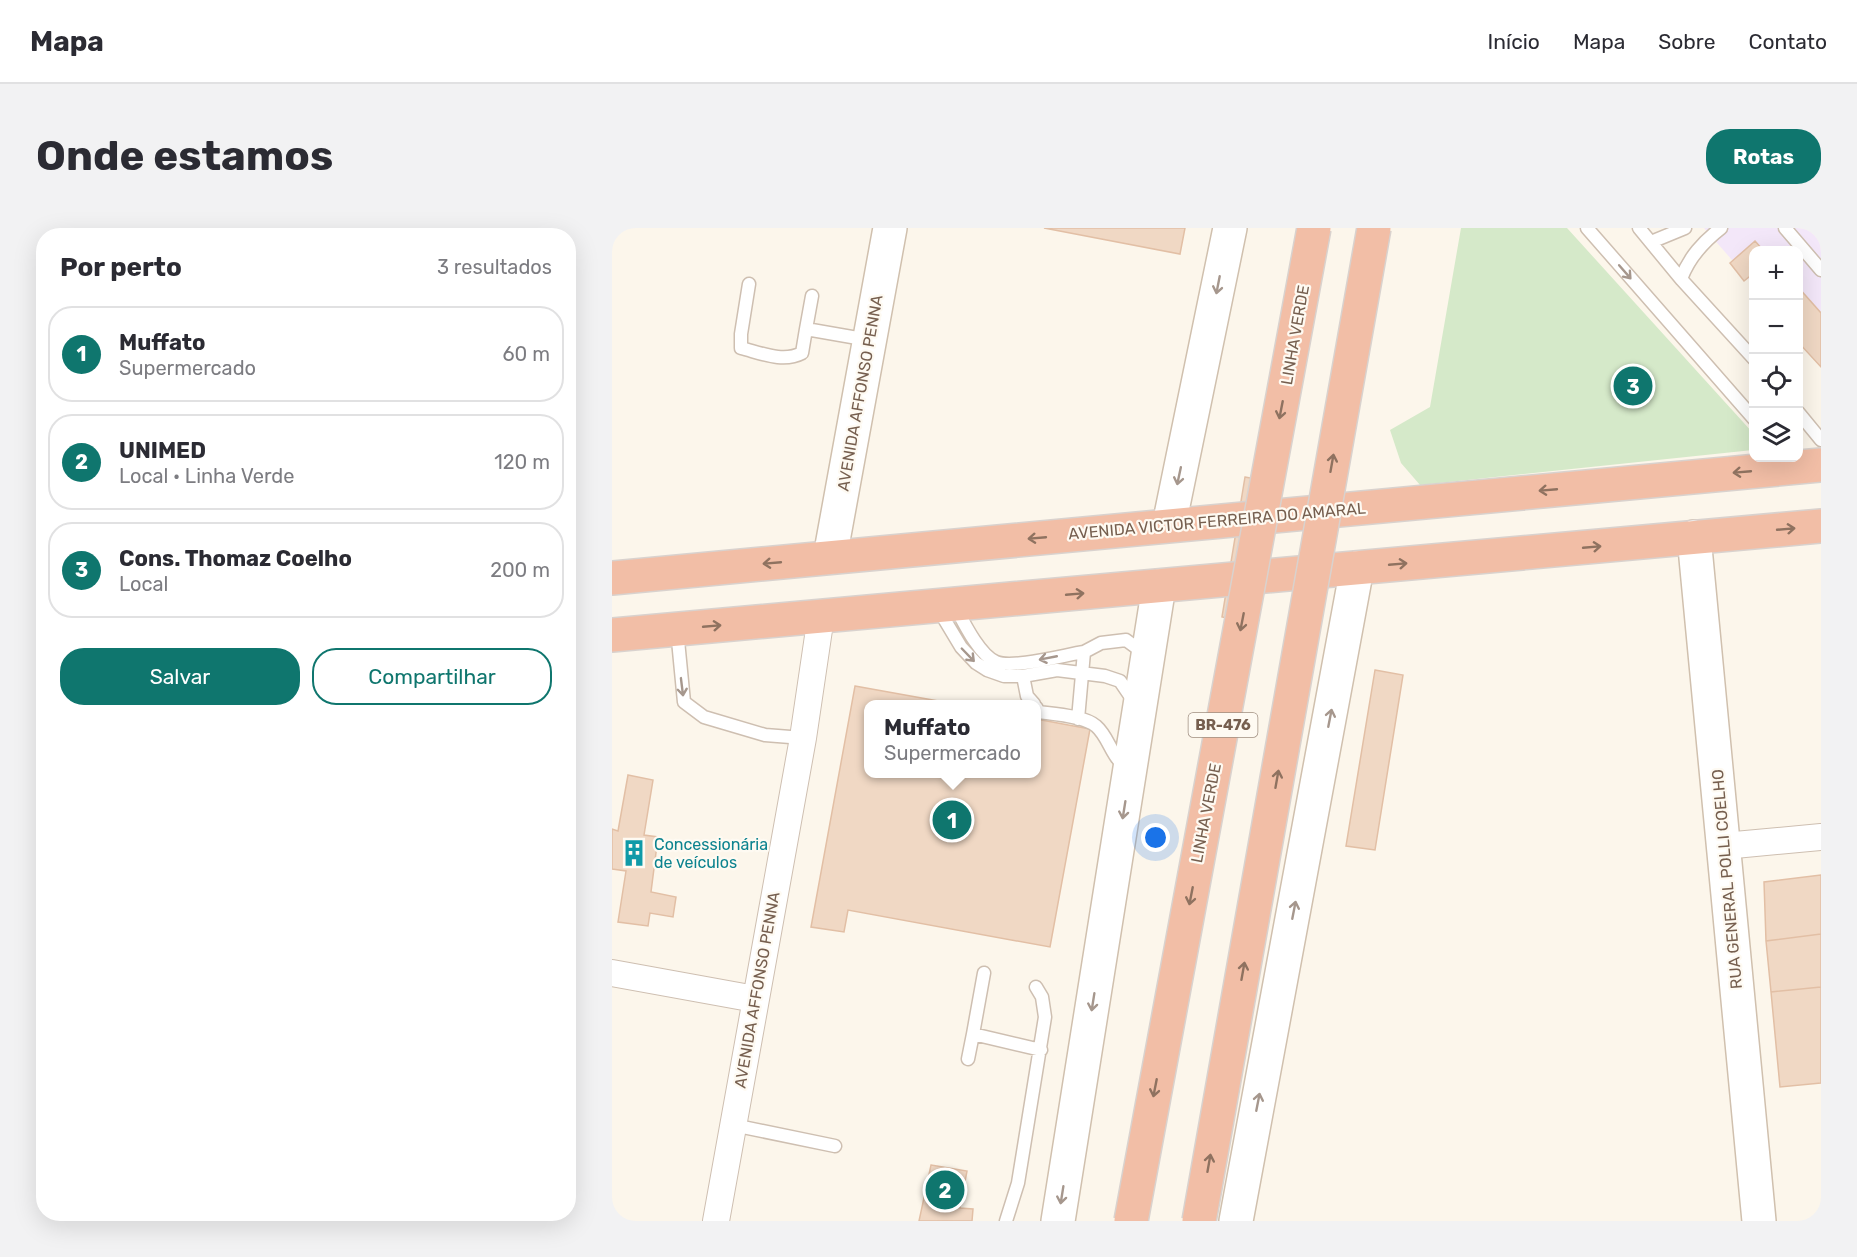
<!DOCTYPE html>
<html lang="pt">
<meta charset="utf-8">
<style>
body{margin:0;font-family:Rubik,sans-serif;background:#f2f2f3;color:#2b2b33}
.controls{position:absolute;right:18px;top:18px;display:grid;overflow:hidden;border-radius:12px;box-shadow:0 6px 24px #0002}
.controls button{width:54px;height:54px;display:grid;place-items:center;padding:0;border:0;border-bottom:2px solid #e1e1e2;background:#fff;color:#2b2b33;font:30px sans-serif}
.you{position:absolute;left:544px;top:610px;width:21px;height:21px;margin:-15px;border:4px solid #fff;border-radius:50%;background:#1a73e8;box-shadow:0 0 0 9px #1a73e833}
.badge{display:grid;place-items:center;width:39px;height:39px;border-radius:50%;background:#0f766e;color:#fff;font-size:20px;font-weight:700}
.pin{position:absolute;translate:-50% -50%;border:3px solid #fff;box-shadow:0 2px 6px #0006}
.popup{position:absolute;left:252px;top:472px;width:177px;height:78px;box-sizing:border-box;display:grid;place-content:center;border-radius:12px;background:#fff;filter:drop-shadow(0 2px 4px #0005);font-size:20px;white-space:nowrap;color:#7c7c81}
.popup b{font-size:22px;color:#2b2b33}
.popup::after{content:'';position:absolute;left:50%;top:100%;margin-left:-12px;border:12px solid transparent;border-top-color:#fff}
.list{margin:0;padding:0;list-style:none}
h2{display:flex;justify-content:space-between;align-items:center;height:78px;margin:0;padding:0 24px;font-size:26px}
h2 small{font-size:20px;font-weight:400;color:#7c7c81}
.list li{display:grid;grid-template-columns:39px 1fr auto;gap:18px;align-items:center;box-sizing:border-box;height:96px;margin:0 12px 12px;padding:0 12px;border:2px solid #e1e1e2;border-radius:24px}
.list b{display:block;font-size:22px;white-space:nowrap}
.list p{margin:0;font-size:20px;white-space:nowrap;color:#7c7c81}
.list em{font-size:20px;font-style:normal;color:#7c7c81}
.actions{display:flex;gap:12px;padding:18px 24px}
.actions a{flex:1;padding:14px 0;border:2px solid #0f766e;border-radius:24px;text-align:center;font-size:21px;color:#0f766e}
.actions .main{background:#0f766e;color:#fff}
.icon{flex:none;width:33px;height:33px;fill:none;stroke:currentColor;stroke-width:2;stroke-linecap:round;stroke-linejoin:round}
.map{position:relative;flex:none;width:1209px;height:993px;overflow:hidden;border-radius:24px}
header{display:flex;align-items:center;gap:36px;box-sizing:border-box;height:84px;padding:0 30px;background:#fff;border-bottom:2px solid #e1e1e2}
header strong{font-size:28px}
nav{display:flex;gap:33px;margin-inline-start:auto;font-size:21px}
.intro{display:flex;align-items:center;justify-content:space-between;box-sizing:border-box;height:144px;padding:0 36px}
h1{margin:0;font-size:42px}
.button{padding:15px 27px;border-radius:24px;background:#0f766e;color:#fff;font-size:21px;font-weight:700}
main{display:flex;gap:36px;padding:0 36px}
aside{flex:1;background:#fff;border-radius:24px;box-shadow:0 6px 24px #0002}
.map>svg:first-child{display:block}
.education{fill:#f3e7f9}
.green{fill:#d5e9c9}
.building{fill:#f0d8c4;stroke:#e2bfa5;stroke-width:1.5}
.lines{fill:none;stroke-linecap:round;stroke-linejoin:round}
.lane-casing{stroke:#cebfb1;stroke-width:15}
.street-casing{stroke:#cebfb1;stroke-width:28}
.secondary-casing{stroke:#d0c0ae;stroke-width:36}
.highway-casing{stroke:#d9d2ce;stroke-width:36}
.lane{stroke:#fff;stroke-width:12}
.street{stroke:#fff;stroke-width:26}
.secondary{stroke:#fff;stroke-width:33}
.highway{stroke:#f2bea6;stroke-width:33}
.highway-bridge-casing{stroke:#d9d2ce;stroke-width:36;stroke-linecap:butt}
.highway-bridge{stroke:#f2bea6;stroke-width:33}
.oneway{stroke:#a6978d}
.oneway2{stroke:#8f7260}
.labels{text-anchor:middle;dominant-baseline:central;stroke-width:4.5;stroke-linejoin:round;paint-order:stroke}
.shield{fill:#fefaf2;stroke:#9f8e80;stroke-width:1.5}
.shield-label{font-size:15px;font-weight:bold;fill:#765f4f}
.street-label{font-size:16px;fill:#765f4f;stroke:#fefaf2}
.culture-label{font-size:16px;fill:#0d838f;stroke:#fefaf2;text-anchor:start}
</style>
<header>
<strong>Mapa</strong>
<nav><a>Início</a><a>Mapa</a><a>Sobre</a><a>Contato</a></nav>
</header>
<div class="intro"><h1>Onde estamos</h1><a class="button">Rotas</a></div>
<main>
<aside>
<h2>Por perto<small>3 resultados</small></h2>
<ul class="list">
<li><span class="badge">1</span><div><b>Muffato</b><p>Supermercado</p></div><em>60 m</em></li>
<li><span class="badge">2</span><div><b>UNIMED</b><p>Local · Linha Verde</p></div><em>120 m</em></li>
<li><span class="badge">3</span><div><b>Cons. Thomaz Coelho</b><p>Local</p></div><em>200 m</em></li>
</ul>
<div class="actions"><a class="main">Salvar</a><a>Compartilhar</a></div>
</aside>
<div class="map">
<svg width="1209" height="993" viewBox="0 0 1209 993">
<rect width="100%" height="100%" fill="#fcf6eb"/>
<!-- education -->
<path class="education" d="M1092 0H1209V134L1187 108 1186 22H1142L1141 56Z"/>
<!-- green -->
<path class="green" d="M849 0H955L1141 205V222L808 257 789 235 778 202 818 179Z"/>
<!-- building -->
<path class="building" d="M432 0H573L568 26Z
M1143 13 1151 22H1142V45L1132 53 1118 35Z
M1186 59 1209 85V139L1186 114Z
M633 249 644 251 620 391 610 389Z
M763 442 791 447 763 622 734 618Z
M243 458 343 476H256V546H424V491L478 501 438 719 236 682 232 704 199 699Z
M16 547 41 552 32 607 46 609 39 664 64 669 61 689 38 685 36 698 6 694 14 643 0 641V601L6 603Z
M1209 647V706L1154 713 1152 654Z
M1209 706V759L1159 764 1154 713Z
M1209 759V855L1168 859 1159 764Z
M319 937 355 943 348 980 361 981 360 993H307Z"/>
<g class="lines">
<defs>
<path id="lane" d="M975 0 1142 191
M1027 0 1069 51 1142 131
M1173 0 1209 42
M1039 14 1073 0
M1069 51C1077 29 1091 14 1109 0
M137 56 129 106V120C149 125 171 135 190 125L194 101
M200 68 194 101 257 112
M1186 184 1209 212
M343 378C351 393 367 427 384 434 401 441 452 427 472 424L466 491
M325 379 349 419 364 435 375 442 392 448H411L445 442 493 448 508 453 523 475
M65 402 72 474 92 489 153 507 191 510
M472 424 489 415 514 412 529 423 530 427
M411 448 415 468 422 476
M424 479 427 484C442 486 473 488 484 498 497 509 499 529 515 540
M372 745 361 806 429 822
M356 831 361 806
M121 897 223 918
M394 993 406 955 433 789 430 769 424 759"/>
<path id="street" d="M1112 618 1209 609
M0 745 143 771
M104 993 191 510 209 388"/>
<path id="secondary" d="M557 297 618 0
M1082 309 1147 993
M218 329 278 0
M446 993 547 358
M624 993 745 340"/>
<path id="highway" d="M0 350 1209 237
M0 407 1209 298"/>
</defs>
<!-- lane casing -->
<use href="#lane" class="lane-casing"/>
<!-- street casing -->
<use href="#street" class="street-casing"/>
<!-- secondary casing -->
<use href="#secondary" class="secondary-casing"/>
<!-- highway casing -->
<use href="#highway" class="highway-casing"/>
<!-- lane -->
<use href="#lane" class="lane"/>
<!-- street -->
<use href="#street" class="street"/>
<!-- secondary -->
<use href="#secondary" class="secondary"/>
<!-- highway -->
<use href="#highway" class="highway"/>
<defs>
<path id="highway-bridge" d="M519 993 702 0
M587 993 762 0"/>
</defs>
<!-- highway-bridge casing -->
<use href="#highway-bridge" class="highway-bridge-casing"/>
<!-- highway-bridge -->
<use href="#highway-bridge" class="highway-bridge"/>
</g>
<!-- one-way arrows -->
<defs><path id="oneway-shaft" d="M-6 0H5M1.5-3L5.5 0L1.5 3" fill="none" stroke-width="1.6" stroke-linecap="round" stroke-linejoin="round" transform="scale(1.5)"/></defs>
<g class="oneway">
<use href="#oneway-shaft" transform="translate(1013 44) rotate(49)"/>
<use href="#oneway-shaft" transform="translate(606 57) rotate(101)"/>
<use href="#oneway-shaft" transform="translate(567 248) rotate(102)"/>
<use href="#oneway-shaft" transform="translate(356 427) rotate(46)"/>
<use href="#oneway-shaft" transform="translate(436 430) rotate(169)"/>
<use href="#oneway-shaft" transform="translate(70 459) rotate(83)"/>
<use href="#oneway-shaft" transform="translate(718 490) rotate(-79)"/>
<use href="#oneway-shaft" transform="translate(512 582) rotate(99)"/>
<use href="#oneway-shaft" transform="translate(682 682) rotate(-79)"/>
<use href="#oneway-shaft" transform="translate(481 774) rotate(99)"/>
<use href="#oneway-shaft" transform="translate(646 874) rotate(-79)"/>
<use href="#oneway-shaft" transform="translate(450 967) rotate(99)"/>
</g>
<g class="oneway2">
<use href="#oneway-shaft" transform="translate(669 182) rotate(101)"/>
<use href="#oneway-shaft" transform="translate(720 235) rotate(-80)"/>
<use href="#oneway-shaft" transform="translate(1130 244) rotate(175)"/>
<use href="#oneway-shaft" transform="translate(936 262) rotate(175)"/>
<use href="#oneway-shaft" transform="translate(1174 301) rotate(-5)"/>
<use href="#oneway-shaft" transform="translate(425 310) rotate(175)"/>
<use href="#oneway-shaft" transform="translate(980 319) rotate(-5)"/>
<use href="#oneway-shaft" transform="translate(160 335) rotate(175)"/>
<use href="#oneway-shaft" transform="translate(786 336) rotate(-5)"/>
<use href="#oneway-shaft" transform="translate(463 366) rotate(-5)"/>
<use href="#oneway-shaft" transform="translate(630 394) rotate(101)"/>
<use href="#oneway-shaft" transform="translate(100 398) rotate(-5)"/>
<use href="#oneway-shaft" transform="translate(665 551) rotate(-80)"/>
<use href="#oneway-shaft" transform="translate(579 668) rotate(101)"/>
<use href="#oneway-shaft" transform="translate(631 743) rotate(-80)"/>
<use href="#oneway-shaft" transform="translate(543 860) rotate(101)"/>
<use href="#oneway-shaft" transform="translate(597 935) rotate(-80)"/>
</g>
<!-- icons -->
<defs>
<symbol id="building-bare" viewBox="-9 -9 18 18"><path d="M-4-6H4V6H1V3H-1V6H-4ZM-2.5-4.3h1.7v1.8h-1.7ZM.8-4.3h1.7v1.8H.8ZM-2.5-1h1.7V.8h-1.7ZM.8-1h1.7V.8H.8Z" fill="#0f9aa8" stroke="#fefaf2" stroke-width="2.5" paint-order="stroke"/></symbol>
</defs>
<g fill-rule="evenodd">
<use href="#building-bare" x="3" y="606" width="38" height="38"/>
</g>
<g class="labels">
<!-- shield labels -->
<rect class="shield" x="576.5" y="485" width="69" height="24" rx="4.5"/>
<g class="shield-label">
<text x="611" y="497">BR-476</text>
</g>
<!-- street labels -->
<g class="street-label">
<text transform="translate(683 107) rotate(-80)">LINHA VERDE</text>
<text transform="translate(248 165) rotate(-80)">AVENIDA AFFONSO PENNA</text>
<text transform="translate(605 293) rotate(-5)">AVENIDA VICTOR FERREIRA DO AMARAL</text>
<text transform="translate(594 585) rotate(-79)">LINHA VERDE</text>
<text transform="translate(1115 651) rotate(-95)">RUA GENERAL POLLI COELHO</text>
<text transform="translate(145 762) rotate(-80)">AVENIDA AFFONSO PENNA</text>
</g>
<!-- culture labels -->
<g class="culture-label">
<text x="42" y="616">Concessionária<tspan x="42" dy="18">de veículos</tspan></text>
</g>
</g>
</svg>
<div class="controls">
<button>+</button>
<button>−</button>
<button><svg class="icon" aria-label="locate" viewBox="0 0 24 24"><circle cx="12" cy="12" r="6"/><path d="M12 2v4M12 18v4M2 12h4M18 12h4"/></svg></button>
<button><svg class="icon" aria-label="layers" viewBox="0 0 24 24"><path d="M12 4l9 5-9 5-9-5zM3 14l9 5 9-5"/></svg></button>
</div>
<div class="you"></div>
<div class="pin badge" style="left:340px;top:592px">1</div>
<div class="popup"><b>Muffato</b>Supermercado</div>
<div class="pin badge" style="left:333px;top:962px">2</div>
<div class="pin badge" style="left:1021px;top:158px">3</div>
</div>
</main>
